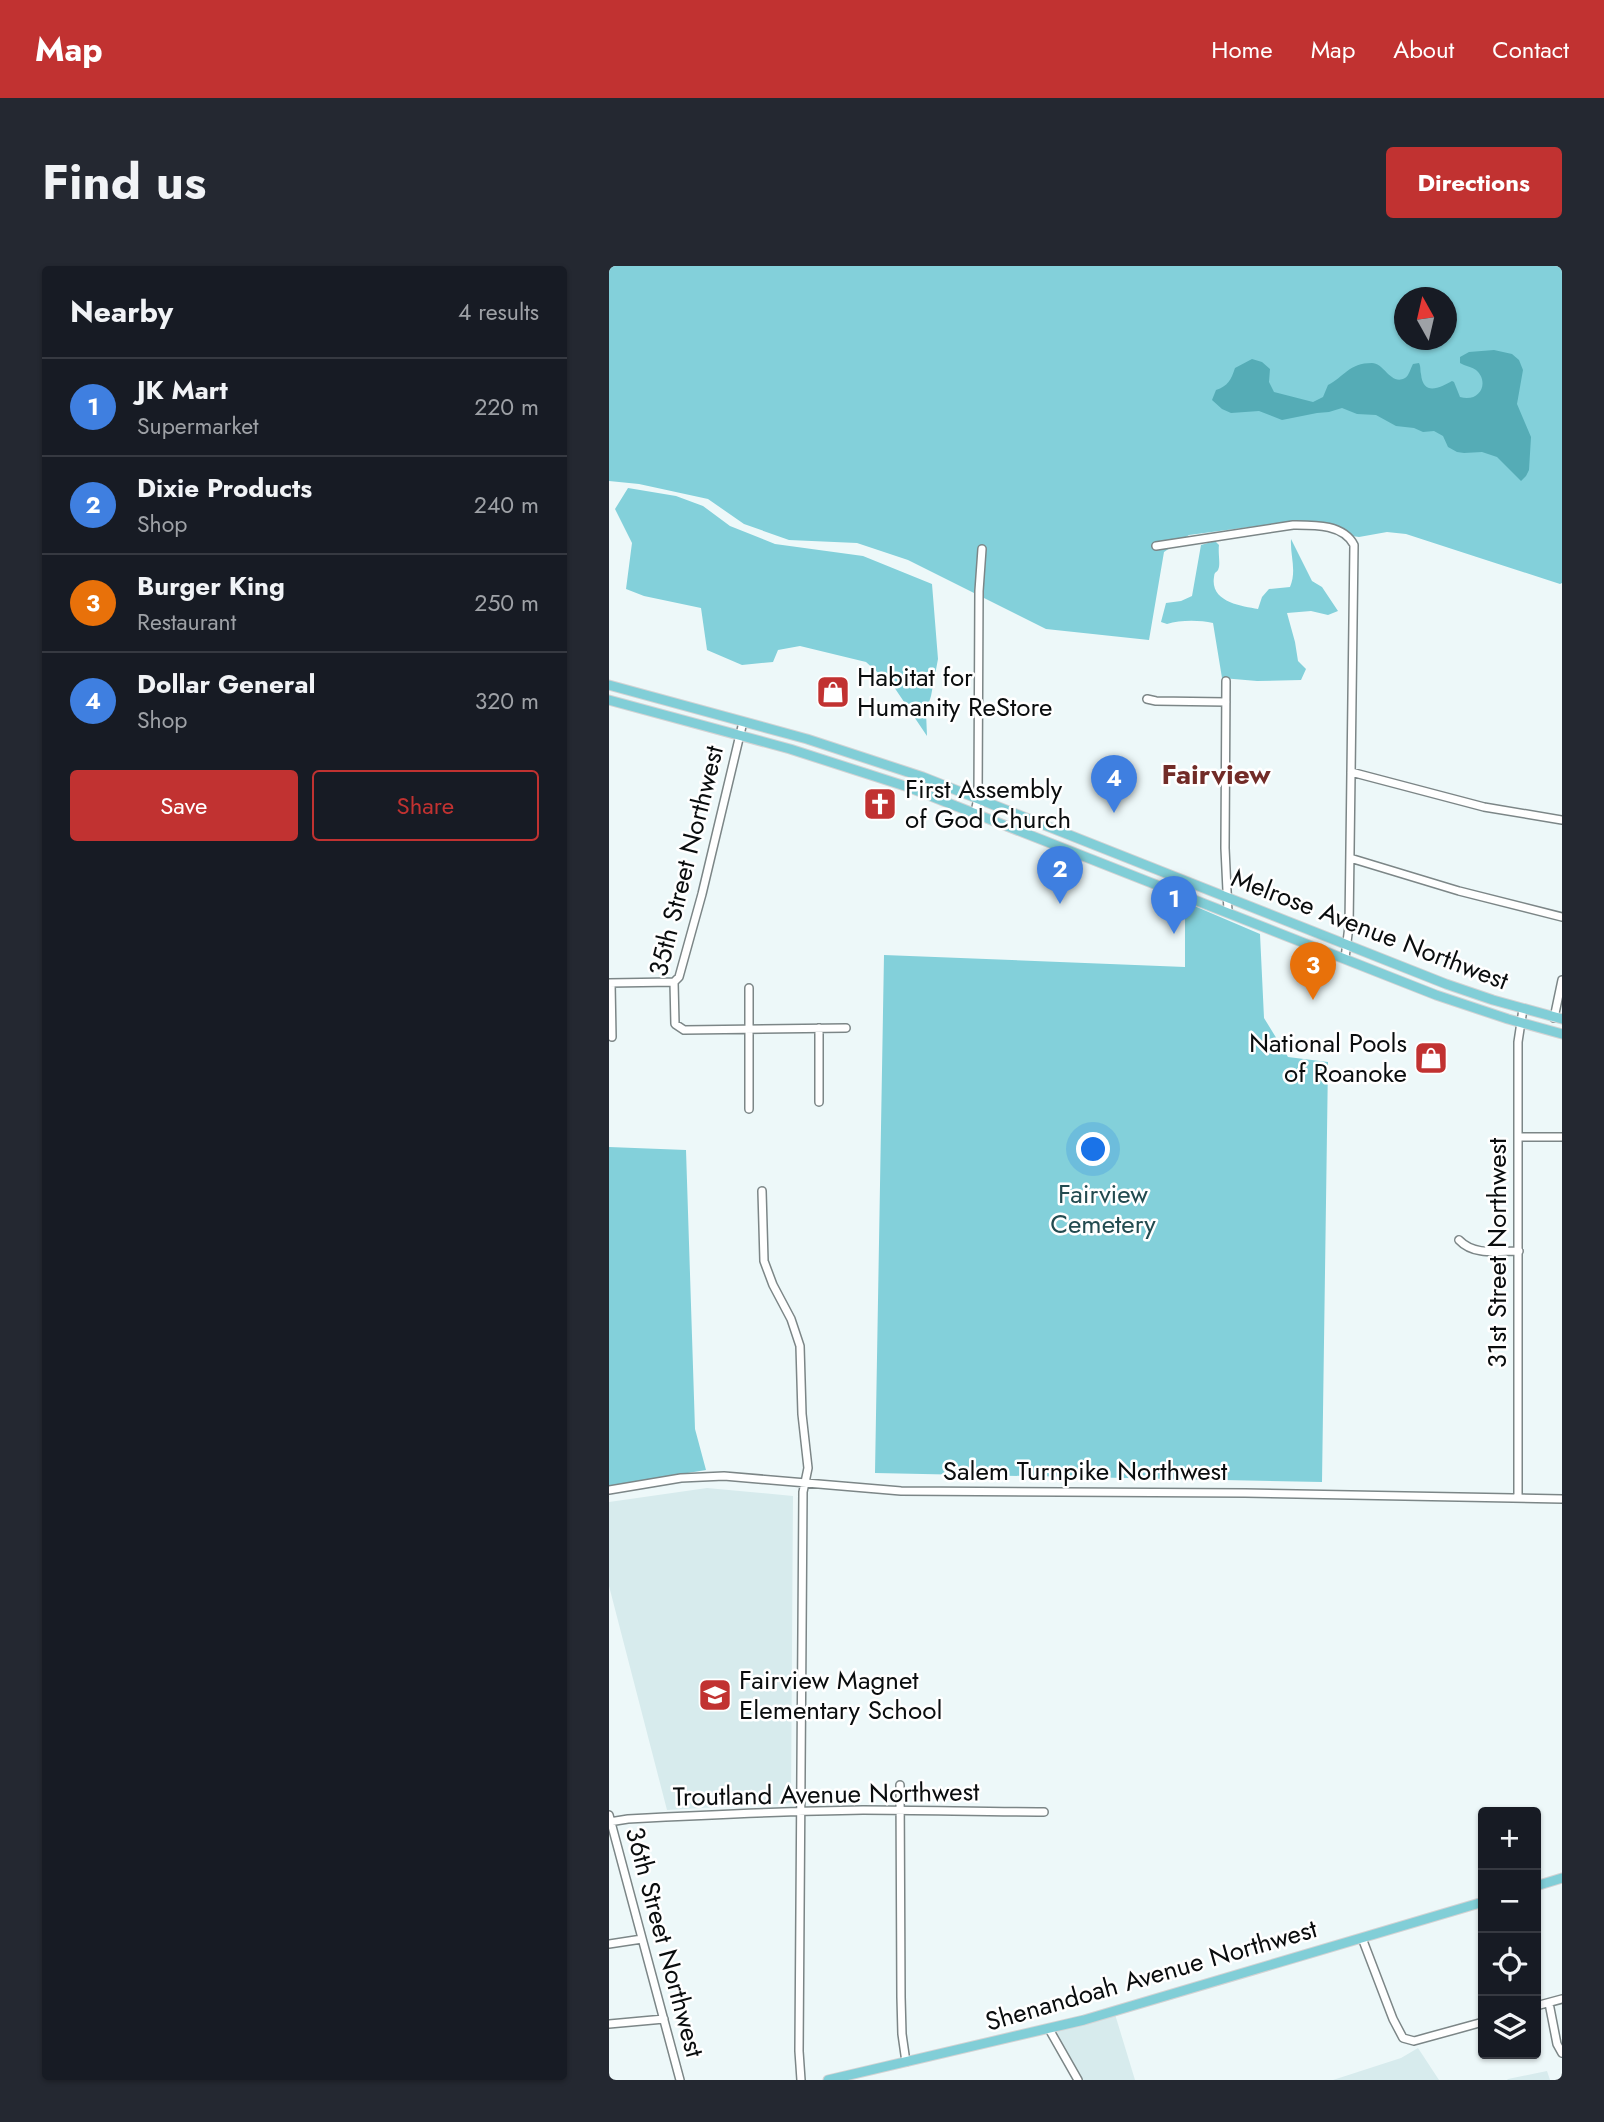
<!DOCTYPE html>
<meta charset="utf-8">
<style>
body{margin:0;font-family:Jost,sans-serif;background:#242831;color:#f1f3f6}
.controls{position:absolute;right:21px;bottom:21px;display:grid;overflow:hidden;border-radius:7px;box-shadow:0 2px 5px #0004}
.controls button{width:63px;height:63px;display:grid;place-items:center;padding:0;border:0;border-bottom:2px solid #363941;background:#171b24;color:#f1f3f6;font:35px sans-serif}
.compass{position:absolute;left:785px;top:21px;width:63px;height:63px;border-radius:50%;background:#171b24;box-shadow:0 2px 5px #0004;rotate:352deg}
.you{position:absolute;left:485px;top:884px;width:24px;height:24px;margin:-18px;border:5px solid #fff;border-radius:50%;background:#1a73e8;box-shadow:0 0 0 10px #1a73e833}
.badge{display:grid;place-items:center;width:46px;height:46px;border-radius:50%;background:#c13231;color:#fff;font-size:23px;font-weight:700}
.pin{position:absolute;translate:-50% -58px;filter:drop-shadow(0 2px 4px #0008)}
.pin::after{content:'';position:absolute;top:37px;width:24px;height:21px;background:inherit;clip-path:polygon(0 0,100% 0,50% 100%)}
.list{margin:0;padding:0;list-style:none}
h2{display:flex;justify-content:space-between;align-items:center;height:91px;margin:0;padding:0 28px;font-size:30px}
h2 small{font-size:23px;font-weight:400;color:#9ea1a6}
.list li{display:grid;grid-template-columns:46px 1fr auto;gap:21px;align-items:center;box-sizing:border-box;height:98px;padding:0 28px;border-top:2px solid #363941}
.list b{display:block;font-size:26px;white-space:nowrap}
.list p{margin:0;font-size:23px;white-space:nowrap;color:#9ea1a6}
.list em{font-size:23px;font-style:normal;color:#9ea1a6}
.actions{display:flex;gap:14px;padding:21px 28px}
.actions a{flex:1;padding:16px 0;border:2px solid #c13231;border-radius:7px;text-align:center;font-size:24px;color:#c13231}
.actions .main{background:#c13231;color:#fff}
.icon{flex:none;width:38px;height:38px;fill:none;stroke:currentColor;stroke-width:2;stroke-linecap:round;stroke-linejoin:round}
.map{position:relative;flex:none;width:953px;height:1814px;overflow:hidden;border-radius:7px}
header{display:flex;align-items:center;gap:42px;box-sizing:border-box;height:98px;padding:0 35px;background:#c13231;color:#fff}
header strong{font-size:33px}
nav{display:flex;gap:38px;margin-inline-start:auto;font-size:24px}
.intro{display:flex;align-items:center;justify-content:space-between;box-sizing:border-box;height:168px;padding:0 42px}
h1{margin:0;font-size:49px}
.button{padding:18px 32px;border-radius:7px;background:#c13231;color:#fff;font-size:24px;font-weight:700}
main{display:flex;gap:42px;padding:0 42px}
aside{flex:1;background:#171b24;border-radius:7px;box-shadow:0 2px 5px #0004}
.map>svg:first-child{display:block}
.built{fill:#d7ebed}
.green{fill:#83d0da;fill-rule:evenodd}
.water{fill:#55acb6}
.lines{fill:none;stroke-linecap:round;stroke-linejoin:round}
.minor-casing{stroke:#7c8687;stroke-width:10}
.major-casing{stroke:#d3d3d4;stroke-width:11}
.minor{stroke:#fff;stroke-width:7}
.major{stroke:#81ced7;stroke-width:9}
.labels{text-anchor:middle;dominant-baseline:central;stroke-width:5;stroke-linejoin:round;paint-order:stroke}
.poi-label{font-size:26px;fill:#0a0d0e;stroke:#fff;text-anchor:start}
.street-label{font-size:26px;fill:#0a0d0e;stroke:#fff}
.park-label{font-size:26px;fill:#224b50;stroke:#fff}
.neighbourhood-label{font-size:28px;font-weight:bold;fill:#722c28;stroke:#fff}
</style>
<header>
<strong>Map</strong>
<nav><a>Home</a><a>Map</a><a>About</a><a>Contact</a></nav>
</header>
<div class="intro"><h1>Find us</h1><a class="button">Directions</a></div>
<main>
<aside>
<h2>Nearby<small>4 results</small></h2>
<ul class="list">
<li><span class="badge" style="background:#3f7fe0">1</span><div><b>JK Mart</b><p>Supermarket</p></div><em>220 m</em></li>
<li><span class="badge" style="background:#3f7fe0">2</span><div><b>Dixie Products</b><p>Shop</p></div><em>240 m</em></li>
<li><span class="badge" style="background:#e8710a">3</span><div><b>Burger King</b><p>Restaurant</p></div><em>250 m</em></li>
<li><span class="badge" style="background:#3f7fe0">4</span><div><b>Dollar General</b><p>Shop</p></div><em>320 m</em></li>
</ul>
<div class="actions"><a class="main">Save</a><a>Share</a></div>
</aside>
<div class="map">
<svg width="953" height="1814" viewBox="0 0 953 1814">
<rect width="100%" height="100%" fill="#edf8f9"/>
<!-- built -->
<path class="built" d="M98 1222 184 1230 182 1537 58 1544 0 1320V1236Z
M505 1745 526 1814H474L440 1763Z
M809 1782 830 1814H724L792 1792Z
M938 1805 941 1814H898L899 1813Z"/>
<!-- green -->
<path class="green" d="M0 0H953V317L951 318 797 268 778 266 750 271 743 270 733 264 719 259 698 255 670 257 580 269 555 286 540 374 437 363 299 294 248 277 180 274 135 258 99 233 30 218 0 215ZM796 32H838V74H796Z
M19 222 67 230 94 240 121 260 166 278 254 290 323 318 329 393 322 430 317 446 318 470 285 421 257 396 191 380 169 384 164 396 133 399 98 384 92 342 35 330 17 323 23 277 6 243Z
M682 273 703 315 713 321 729 345 719 349 702 345 678 347 686 376 689 395 697 403 692 414 648 415 613 412 604 357C590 354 571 354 558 358L552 356 557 337 572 335 583 330 592 279 606 275 610 279C609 286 611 295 610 301 608 309 606 303 605 311 601 336 632 340 649 343L653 331 660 323 681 321C688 304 681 290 682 273Z
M576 636 651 668 655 752 679 791 719 796 713 1216 266 1207 275 689 576 701Z
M0 881 77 884 86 1163 97 1204 0 1220Z"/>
<!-- water -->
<path class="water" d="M885 84 903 88 910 94 914 104 908 138 922 171 920 204 917 210 912 215 888 191 873 186 855 187 848 186 839 181 834 170 825 165 814 166 805 162 787 160 767 149 748 148 733 142 720 146 708 147 673 154 650 145 622 147 613 143 603 134 607 124C619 120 622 114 626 102L643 93 653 96 661 103 660 116 665 126 704 136 714 131 719 119C735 111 740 97 763 97 775 97 782 120 796 112 800 110 802 101 804 98L810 97C812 101 811 104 812 108 814 131 832 121 843 115L845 116 851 131C871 137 881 116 867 104 863 101 856 100 851 97V91L860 86Z"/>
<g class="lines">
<defs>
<path id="minor" d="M547 280 684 259C705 259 734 258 745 279L740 660 736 692
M617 415 616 582 619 646
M538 433 547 435 617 436
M134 456 93 628 70 711 65 716 66 758 75 764 237 762
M742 506 875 541 953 554
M366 546 369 532 370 325 373 283
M741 592 850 625 953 651
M0 717 65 716
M2 717 3 771
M945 752 953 714
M210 836V762
M140 843V722
M909 871H953
M153 925 155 995 164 1019 182 1053 191 1080 193 1148 199 1202 194 1226 190 1785 192 1814
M850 974C865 990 889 985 910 985
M0 1224 72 1212 115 1210 292 1225 636 1227 953 1233
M909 1232V776L914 743
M291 1519 292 1731 293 1768 297 1796
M0 1549 71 1814
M0 1556 19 1553C97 1549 176 1545 254 1544 314 1544 375 1546 435 1546
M753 1672 784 1753 794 1772 805 1775 874 1756
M0 1678 33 1673
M940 1737 948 1778 953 1787
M927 1740 953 1733
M0 1758 55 1753
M440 1763 469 1814"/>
<path id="major" d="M0 419 198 473 314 511 837 718 884 734 953 753
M0 434 181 483 296 520 827 729 899 753 953 768
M927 1620 953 1612
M219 1814 475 1754 874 1636"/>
</defs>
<!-- minor casing -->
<use href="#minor" class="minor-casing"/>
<!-- major casing -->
<use href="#major" class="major-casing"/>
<!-- minor -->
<use href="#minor" class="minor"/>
<!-- major -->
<use href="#major" class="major"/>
</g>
<!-- icons -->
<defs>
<symbol id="shop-square" viewBox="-11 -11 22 22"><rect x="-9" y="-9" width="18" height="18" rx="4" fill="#c13231" stroke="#fff"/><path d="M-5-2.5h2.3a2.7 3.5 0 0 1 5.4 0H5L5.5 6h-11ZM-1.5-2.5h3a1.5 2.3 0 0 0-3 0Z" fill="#fff"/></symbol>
<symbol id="church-square" viewBox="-11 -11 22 22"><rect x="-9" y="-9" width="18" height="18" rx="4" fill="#c13231" stroke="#fff"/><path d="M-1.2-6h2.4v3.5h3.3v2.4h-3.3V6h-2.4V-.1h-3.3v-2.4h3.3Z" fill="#fff"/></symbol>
<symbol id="school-square" viewBox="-11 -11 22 22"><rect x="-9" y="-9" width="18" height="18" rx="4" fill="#c13231" stroke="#fff"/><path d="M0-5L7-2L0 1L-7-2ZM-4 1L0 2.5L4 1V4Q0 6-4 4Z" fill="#fff"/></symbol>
</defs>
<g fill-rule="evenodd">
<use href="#shop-square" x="205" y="407" width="38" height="38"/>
<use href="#church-square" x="252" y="519" width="38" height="38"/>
<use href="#shop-square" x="803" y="773" width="38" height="38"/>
<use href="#school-square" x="87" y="1410" width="38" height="38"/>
</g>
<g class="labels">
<!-- poi labels -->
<g class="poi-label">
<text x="248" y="411">Habitat for<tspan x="248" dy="30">Humanity ReStore</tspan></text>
<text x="296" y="523">First Assembly<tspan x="296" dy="30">of God Church</tspan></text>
<text x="798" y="777" text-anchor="end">National Pools<tspan x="798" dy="30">of Roanoke</tspan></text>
<text x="130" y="1414">Fairview Magnet<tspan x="130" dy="30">Elementary School</tspan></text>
</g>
<!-- street labels -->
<g class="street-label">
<text transform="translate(77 595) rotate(-76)">35th Street Northwest</text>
<text transform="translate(761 663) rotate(21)">Melrose Avenue Northwest</text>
<text transform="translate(888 987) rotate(-90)">31st Street Northwest</text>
<text x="476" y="1205">Salem Turnpike Northwest</text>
<text transform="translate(217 1528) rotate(-1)">Troutland Avenue Northwest</text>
<text transform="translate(56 1676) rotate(75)">36th Street Northwest</text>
<text transform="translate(542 1709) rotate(-16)">Shenandoah Avenue Northwest</text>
</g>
<!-- park labels -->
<g class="park-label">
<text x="494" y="928">Fairview<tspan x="494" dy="30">Cemetery</tspan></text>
</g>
<!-- neighbourhood labels -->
<g class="neighbourhood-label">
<text x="607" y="508">Fairview</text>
</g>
</g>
</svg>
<div class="controls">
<button>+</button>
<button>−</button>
<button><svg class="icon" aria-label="locate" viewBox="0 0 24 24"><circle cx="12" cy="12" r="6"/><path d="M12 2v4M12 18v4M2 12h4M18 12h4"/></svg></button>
<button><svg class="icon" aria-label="layers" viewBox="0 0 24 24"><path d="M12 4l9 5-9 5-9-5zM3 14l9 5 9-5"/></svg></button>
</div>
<svg class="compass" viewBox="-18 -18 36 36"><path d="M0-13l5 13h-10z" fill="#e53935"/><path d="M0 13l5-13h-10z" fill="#9ea1a6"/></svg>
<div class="you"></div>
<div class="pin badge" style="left:565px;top:668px;background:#3f7fe0">1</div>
<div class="pin badge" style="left:451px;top:638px;background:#3f7fe0">2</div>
<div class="pin badge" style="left:704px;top:734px;background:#e8710a">3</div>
<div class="pin badge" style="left:505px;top:547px;background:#3f7fe0">4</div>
</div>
</main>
